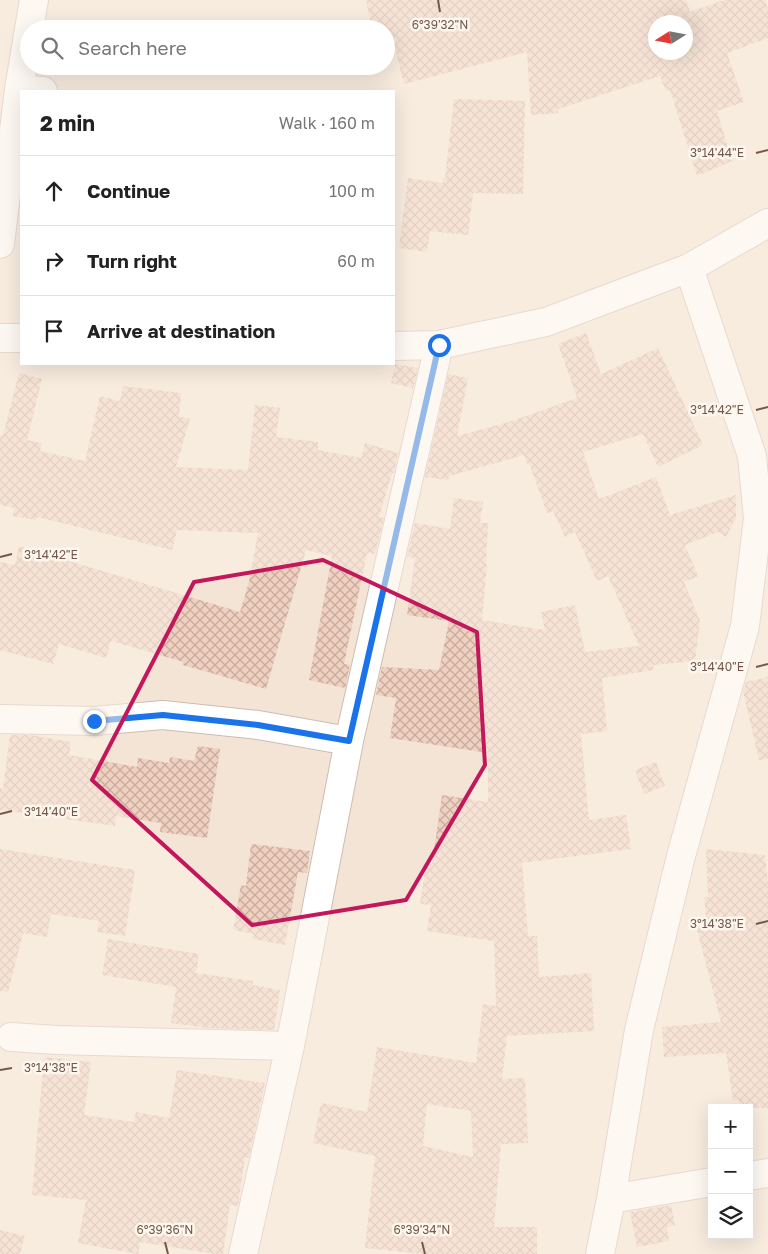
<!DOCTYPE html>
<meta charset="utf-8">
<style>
body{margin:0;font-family:"Golos Text",sans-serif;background:#f2f2f2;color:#222}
.controls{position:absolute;right:15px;bottom:15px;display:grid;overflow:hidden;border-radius:0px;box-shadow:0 5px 20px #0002}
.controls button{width:45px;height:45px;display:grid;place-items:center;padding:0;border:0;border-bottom:1px solid #e0e0e0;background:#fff;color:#222;font:25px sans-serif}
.compass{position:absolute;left:648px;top:15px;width:45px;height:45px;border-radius:50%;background:#fff;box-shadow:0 5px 20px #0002;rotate:259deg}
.stop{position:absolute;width:15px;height:15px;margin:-11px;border:4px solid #1a73e8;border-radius:50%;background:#fff}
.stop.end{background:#1a73e8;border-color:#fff;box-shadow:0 1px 5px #0008}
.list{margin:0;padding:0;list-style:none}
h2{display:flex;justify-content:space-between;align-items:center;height:65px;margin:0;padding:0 20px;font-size:21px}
h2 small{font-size:16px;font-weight:400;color:#767676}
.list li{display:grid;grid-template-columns:32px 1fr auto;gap:15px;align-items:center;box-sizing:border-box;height:70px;padding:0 20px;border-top:1px solid #e0e0e0}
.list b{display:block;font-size:19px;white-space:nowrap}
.list em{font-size:16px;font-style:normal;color:#767676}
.icon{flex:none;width:28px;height:28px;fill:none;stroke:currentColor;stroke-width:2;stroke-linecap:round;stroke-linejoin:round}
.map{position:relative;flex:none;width:768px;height:1254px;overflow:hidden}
.search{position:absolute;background:#fff;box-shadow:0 5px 20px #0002;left:20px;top:20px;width:375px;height:55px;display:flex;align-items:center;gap:12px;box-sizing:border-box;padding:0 18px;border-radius:28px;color:#767676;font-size:19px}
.panel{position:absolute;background:#fff;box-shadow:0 5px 20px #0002;left:20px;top:90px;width:375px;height:275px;border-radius:0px}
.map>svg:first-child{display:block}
.residential{fill:#f3e4d6;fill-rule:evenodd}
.building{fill:url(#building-cross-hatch);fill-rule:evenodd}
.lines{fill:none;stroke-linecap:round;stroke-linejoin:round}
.minor-casing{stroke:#cfbcb0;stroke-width:30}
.tertiary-casing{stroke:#cfbcb0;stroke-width:30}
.minor{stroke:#fff;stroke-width:28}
.tertiary{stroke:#fff;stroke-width:28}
.route{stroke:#1a73e8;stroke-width:6}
.marked{fill:none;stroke:#c2185b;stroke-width:4;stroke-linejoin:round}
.ticks{fill:none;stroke:#74584c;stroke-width:2}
.ticks-label{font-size:12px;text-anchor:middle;fill:#74584c;stroke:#fef7ed;stroke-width:5;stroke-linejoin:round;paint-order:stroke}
</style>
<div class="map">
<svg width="768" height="1254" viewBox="0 0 768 1254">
<defs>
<pattern id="building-cross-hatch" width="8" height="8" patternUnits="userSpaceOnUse" patternTransform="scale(1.25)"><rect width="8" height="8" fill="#f0d0c0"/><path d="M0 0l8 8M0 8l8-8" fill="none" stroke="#c7ac9e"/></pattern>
</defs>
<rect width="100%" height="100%" fill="#fbf2e7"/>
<!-- residential -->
<path class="residential" d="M0 0H768V1254H0ZM656 22H686V52H656ZM29 29H386V66H29ZM21 91H394V364H21ZM712 1108H749V1235H712Z"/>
<!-- building -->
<path class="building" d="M366 0H686L690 12 724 0H765L768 9V38L727 53 744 102 717 111 732 161 697 176 670 90 666 91 660 76 558 109V113L531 115 527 52 404 84 394 45 386 47V29H372ZM656 22H686V52H656Z
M454 99 525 101 523 194 473 193 468 235 430 231 427 252 399 248 408 178 443 183V178H445Z
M586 333 601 374 658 348 703 445 658 467 643 434 583 452 599 499 656 477 670 515 736 495V518L726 537 718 532 685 545 698 576 684 582 700 621 695 661 653 665 654 670 602 678 607 731 581 734 589 820 626 815 631 849 522 863 528 936H537L539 977 591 973 594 1031 507 1036 502 1079 525 1078 528 1143 501 1144 494 1227H537V1254H423L365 1248 375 1156 313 1143 321 1103 367 1112 377 1047 476 1063 483 1004 496 1006 494 941 427 931 431 905 420 904 426 863 432 864 442 795 488 802V753L390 738 396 698 376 695 382 667 439 670 449 621 407 615 415 558 407 557 415 523 450 529 454 498 483 502 480 523H488L486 565H487L482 620 545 630 541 612 575 605 585 652 639 646 608 576 597 581 575 532 565 537 553 511 547 513 529 463 527 464 524 455 449 476 448 480 425 477 448 374 468 378 457 436 509 422 577 398 558 344ZM427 1104 471 1111 473 1157 423 1146Z
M395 364 418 368 413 388 391 383Z
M19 373 42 379 27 440 42 443 40 451 85 461 100 396 120 401 123 386 181 393 179 416 190 419 176 467 248 470 255 405 280 408 276 437 318 442V450L361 458 365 443 398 453 394 473H392L379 517 384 518 375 554 367 553 344 664 350 665 345 688 309 680 332 556 306 550 266 689 183 665 184 662 111 641 106 658 59 644 53 664 0 650V562L15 565 19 546 240 612 249 582 258 533 177 530 172 550 37 517 36 520 13 516 14 508 0 505V435H3Z
M768 677V759L759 760 743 691 746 682Z
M10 735H31L71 742 69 755 137 767 138 758 169 763 170 757 194 761 198 746 220 749 207 838 160 832 161 823 116 816 115 826 0 810V788L3 789Z
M656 762 665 786 644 794 635 770Z
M251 844 310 851 307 873 298 872 285 945 253 939 254 934 233 930 241 885 246 886Z
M0 849 135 870 125 936 97 932 99 921 51 914 47 937 23 933 8 992 0 991Z
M706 849 765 855 768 882V1108H740L739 1100 733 1101 726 1053 664 1057 662 1027 721 1022 696 926 707 925 704 897H708Z
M108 939 199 954 196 973 253 981V985L280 990 274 1030 208 1028 171 1023 176 987 102 975Z
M44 1057 91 1062 84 1115 134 1122 136 1112 169 1118 177 1070 265 1083 249 1158 245 1157 238 1206 230 1205 223 1254H215L140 1242 138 1254 78 1243 86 1200 32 1195Z
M671 1205 675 1225 667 1227 669 1241 637 1247 630 1212Z
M0 1230 25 1236 20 1254H0Z"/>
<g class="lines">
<defs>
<path id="minor" d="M29 29 34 0
M19 89 43 91
M0 244 19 89 29 29
M0 719 94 721 163 715 258 725 349 741
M11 1037 57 1040 290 1046
M749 1176 768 1173
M611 1199 712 1182
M243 1254 290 1046 349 741 439 345
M600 1254 611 1199 639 1030 681 856 745 626 758 518 752 456 689 268"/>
<path id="tertiary" d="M0 338H21
M394 346 439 345 546 322 689 268 768 223"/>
</defs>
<!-- minor casing -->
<use href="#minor" class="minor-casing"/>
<!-- tertiary casing -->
<use href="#tertiary" class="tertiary-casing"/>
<!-- minor -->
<use href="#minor" class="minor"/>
<!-- tertiary -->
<use href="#tertiary" class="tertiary"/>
</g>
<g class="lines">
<!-- route -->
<path class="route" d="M94 721 163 715 258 725 349 741 439 345"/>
</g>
<!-- marked area -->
<path d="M0 0H768V1254H0ZM323 560 477 632 485 765 406 900 252 925 92 780 194 582Z" fill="#fbf2e7" fill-opacity=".55" fill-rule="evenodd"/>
<path class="marked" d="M323 560 477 632 485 765 406 900 252 925 92 780 194 582Z"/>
<!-- ticks -->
<path class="ticks" d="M438 0 440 12M756 153 768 150M756 410 768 407M0 557 12 554M756 667 768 664M0 814 12 811M756 924 768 921M0 1070 12 1068M165 1242 168 1254M422 1242 425 1254"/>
<g class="ticks-label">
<text x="440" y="29">6°39'32"N</text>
<text x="717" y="157">3°14'44"E</text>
<text x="717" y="414">3°14'42"E</text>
<text x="51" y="559">3°14'42"E</text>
<text x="717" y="671">3°14'40"E</text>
<text x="51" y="816">3°14'40"E</text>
<text x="717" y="928">3°14'38"E</text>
<text x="51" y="1072">3°14'38"E</text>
<text x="165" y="1234">6°39'36"N</text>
<text x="422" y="1234">6°39'34"N</text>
</g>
</svg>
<div class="controls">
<button>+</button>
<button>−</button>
<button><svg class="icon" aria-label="layers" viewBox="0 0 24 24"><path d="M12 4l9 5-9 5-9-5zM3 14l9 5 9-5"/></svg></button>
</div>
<svg class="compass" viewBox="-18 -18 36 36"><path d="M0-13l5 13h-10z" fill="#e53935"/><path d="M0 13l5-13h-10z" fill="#767676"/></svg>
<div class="stop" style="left:439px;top:345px"></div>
<div class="stop end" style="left:94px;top:721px"></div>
<div class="search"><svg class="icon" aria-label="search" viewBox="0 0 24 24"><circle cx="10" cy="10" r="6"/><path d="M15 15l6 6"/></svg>Search here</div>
<section class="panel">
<h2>2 min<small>Walk · 160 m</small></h2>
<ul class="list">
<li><svg class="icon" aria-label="ahead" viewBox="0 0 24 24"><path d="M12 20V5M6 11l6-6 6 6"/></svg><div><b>Continue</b></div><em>100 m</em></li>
<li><svg class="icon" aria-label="right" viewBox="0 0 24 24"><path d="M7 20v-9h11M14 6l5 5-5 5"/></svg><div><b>Turn right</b></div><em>60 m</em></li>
<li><svg class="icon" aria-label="arrive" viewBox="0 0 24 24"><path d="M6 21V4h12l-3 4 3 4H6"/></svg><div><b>Arrive at destination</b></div></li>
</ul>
</section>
</div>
